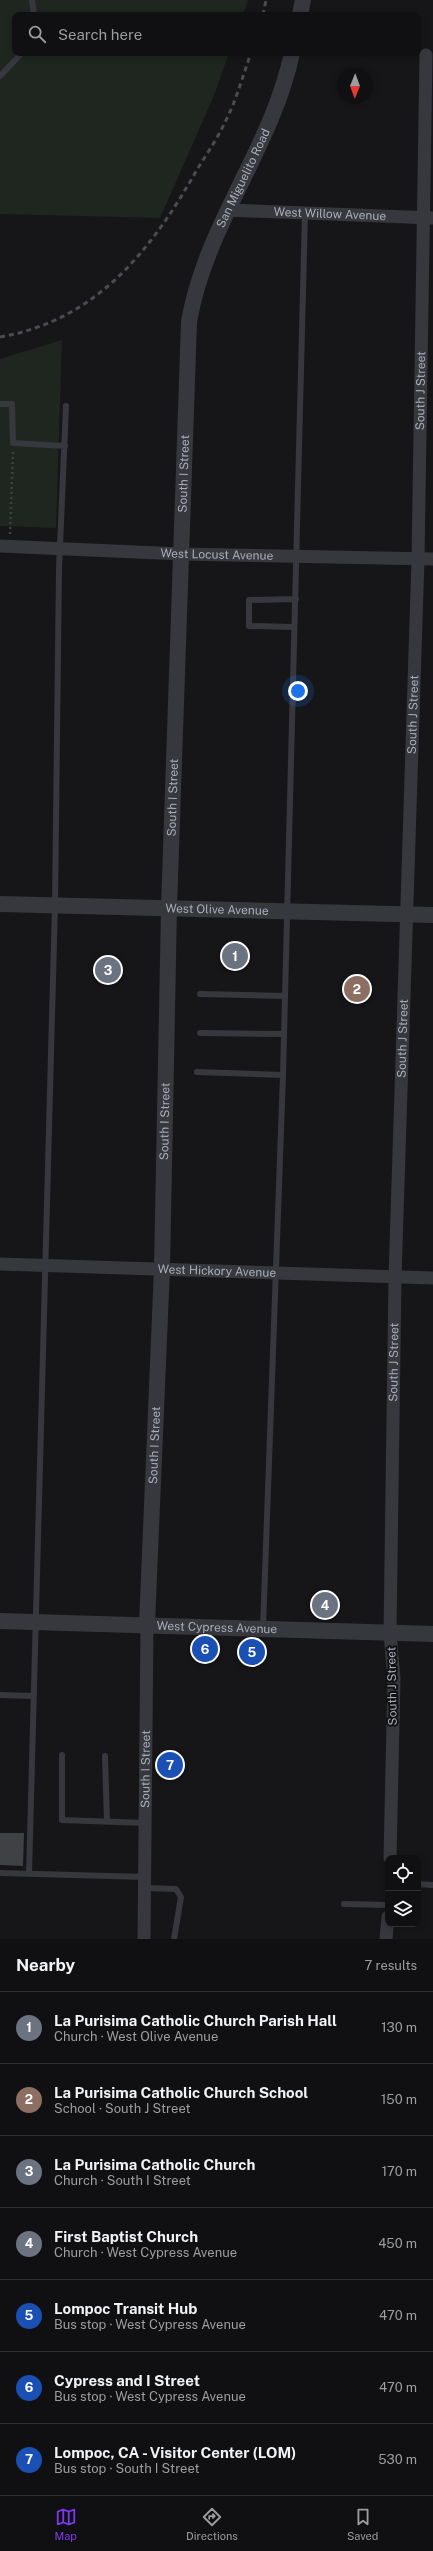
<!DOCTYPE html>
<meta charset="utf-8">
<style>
body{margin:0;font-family:"Public Sans",sans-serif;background:#19191b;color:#f1f3f6}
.controls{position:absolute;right:12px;bottom:12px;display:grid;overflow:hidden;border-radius:8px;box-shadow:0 2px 6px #0003}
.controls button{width:36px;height:36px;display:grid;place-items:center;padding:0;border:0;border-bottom:1px solid #303032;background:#101012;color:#f1f3f6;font:20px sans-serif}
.compass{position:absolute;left:337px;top:68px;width:36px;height:36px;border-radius:50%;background:#101012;box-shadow:0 2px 6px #0003;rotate:181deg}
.you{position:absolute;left:298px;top:691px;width:14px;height:14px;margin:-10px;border:3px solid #fff;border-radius:50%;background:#1a73e8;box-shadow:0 0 0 6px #1a73e833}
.badge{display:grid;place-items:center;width:26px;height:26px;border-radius:50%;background:#7c3aed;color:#fff;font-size:13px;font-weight:700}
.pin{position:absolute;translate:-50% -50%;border:2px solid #fff;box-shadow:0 1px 4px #0006}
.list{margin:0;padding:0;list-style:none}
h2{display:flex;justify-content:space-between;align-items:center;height:52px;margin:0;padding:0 16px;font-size:17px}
h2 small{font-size:13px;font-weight:400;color:#9c9d9f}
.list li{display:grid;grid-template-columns:26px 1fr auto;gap:12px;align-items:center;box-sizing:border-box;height:72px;padding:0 16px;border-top:1px solid #303032}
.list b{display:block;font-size:15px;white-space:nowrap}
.list p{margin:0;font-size:13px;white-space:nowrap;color:#9c9d9f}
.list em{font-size:13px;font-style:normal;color:#9c9d9f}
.icon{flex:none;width:22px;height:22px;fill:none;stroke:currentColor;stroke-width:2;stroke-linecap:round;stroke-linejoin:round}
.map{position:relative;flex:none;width:433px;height:1939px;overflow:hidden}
.search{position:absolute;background:#101012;box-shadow:0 2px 6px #0003;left:12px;right:12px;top:12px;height:44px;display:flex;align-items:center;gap:10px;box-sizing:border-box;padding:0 14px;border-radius:8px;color:#9c9d9f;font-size:15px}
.sheet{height:556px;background:#101012}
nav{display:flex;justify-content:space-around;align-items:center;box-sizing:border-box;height:56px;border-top:1px solid #303032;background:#101012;font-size:11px;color:#9c9d9f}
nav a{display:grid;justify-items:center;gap:2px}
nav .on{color:#7c3aed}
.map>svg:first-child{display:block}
.green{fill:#1e261f}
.building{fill:#404145}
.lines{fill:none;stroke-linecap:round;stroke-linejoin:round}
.path{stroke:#3d3f44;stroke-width:2.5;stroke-dasharray:2 3;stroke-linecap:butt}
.service{stroke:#37383d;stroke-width:6}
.minor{stroke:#37383d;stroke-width:13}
.tertiary{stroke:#37383d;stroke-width:16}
.rail{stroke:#4a4c52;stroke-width:3;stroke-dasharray:5 4;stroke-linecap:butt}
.labels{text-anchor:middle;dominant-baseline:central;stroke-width:4;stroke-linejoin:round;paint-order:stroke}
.street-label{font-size:12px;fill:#a8adb8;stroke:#111113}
</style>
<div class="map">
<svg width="433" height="1939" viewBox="0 0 433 1939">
<rect width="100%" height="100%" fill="#161618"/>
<!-- green -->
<path class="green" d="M0 0H248L243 15H15V53H229L213 98 160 218 0 214Z
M62 340 56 528 0 526V359Z"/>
<!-- building -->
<path class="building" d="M0 1833H24L23 1866 0 1865Z"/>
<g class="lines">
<!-- path -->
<path class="path" d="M10 534 13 451"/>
<!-- service -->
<path class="service" d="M32 0 34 15
M0 76 22 53
M0 404H12L13 443 65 446
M294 627 249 626V600L296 599
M200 994 284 996
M200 1033 284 1034
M197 1072 283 1075
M263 1628 283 1075 305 213
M0 1695 33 1696
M62 1755V1820L146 1823
M105 1756 107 1822
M0 1873 146 1877
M29 1874 55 905 59 569 66 406
M418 1884 433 1885
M146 1888 176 1889 181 1897 174 1939
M344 1904 388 1905"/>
<!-- minor -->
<g class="minor">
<path id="s1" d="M227 210 433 218"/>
<path id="s2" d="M0 546 181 554 433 559"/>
<path id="s3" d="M0 1264 433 1278"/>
<path id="s4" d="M390 1858 394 1679 390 1633 395 1278 418 559 426 55"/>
<path id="s5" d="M144 1939 147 1624"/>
<path d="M386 1939 388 1917"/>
</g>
<!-- tertiary -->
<g class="tertiary">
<path d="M300 15 303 0"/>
<path id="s6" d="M0 904 433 915"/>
<path id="s7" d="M0 1621 433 1634"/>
<path id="s8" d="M147 1624 162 1268 169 908 189 322C205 226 272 148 292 53"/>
</g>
<!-- rail -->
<path class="rail" d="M263 15 266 0
M0 337C98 320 152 249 198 168 208 152 219 136 227 118 237 98 243 75 251 53"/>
</g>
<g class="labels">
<!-- street labels -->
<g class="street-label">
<text stroke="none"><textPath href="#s8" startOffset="1457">San Miguelito Road</textPath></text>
<text stroke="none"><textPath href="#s1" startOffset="103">West Willow Avenue</textPath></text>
<text stroke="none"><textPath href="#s4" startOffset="1468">South J Street</textPath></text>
<text stroke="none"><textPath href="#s8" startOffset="1151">South I Street</textPath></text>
<text stroke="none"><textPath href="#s2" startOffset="217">West Locust Avenue</textPath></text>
<text stroke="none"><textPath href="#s4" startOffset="1144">South J Street</textPath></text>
<text stroke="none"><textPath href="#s8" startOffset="827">South I Street</textPath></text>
<text stroke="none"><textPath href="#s6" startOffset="217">West Olive Avenue</textPath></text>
<text stroke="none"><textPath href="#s4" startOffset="820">South J Street</textPath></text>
<text stroke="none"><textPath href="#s8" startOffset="503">South I Street</textPath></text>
<text stroke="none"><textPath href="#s3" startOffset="217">West Hickory Avenue</textPath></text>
<text stroke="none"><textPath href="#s4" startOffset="496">South J Street</textPath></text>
<text stroke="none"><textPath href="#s8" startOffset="179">South I Street</textPath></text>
<text stroke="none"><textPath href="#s7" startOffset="217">West Cypress Avenue</textPath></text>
<text transform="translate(392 1686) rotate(-91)">South J Street</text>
<text stroke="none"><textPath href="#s5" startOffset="170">South I Street</textPath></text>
</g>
</g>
</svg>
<div class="controls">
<button><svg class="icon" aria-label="locate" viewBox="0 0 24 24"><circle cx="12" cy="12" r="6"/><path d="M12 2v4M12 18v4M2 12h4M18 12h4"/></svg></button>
<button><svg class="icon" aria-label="layers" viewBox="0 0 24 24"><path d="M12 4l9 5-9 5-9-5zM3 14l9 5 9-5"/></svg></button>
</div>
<svg class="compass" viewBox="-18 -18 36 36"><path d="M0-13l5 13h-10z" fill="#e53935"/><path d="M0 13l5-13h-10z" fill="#9c9d9f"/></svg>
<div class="you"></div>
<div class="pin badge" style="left:235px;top:956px;background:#6b7280">1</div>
<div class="pin badge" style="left:357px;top:989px;background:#8d6e63">2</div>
<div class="pin badge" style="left:108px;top:970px;background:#6b7280">3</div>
<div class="pin badge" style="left:325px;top:1605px;background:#6b7280">4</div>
<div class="pin badge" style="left:252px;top:1652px;background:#1a4fb4">5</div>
<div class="pin badge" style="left:205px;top:1649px;background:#1a4fb4">6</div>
<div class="pin badge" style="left:170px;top:1765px;background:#1a4fb4">7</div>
<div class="search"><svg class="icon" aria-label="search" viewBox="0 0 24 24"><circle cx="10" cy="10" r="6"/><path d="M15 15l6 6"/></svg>Search here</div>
</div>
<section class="sheet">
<h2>Nearby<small>7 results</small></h2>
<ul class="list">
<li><span class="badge" style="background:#6b7280">1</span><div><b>La Purisima Catholic Church Parish Hall</b><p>Church · West Olive Avenue</p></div><em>130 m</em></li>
<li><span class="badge" style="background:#8d6e63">2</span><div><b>La Purisima Catholic Church School</b><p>School · South J Street</p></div><em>150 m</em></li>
<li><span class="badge" style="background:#6b7280">3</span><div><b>La Purisima Catholic Church</b><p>Church · South I Street</p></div><em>170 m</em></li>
<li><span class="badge" style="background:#6b7280">4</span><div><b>First Baptist Church</b><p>Church · West Cypress Avenue</p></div><em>450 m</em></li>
<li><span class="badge" style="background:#1a4fb4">5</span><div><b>Lompoc Transit Hub</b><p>Bus stop · West Cypress Avenue</p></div><em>470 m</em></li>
<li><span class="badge" style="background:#1a4fb4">6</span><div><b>Cypress and I Street</b><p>Bus stop · West Cypress Avenue</p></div><em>470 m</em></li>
<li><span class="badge" style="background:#1a4fb4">7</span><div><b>Lompoc, CA - Visitor Center (LOM)</b><p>Bus stop · South I Street</p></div><em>530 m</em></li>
</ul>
</section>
<nav>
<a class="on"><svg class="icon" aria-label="map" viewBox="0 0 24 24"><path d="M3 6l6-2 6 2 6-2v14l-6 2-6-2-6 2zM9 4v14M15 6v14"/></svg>Map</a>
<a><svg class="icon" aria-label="directions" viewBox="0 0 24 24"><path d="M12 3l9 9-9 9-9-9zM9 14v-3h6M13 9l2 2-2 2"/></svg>Directions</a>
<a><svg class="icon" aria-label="saved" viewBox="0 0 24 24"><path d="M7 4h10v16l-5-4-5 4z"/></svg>Saved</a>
</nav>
